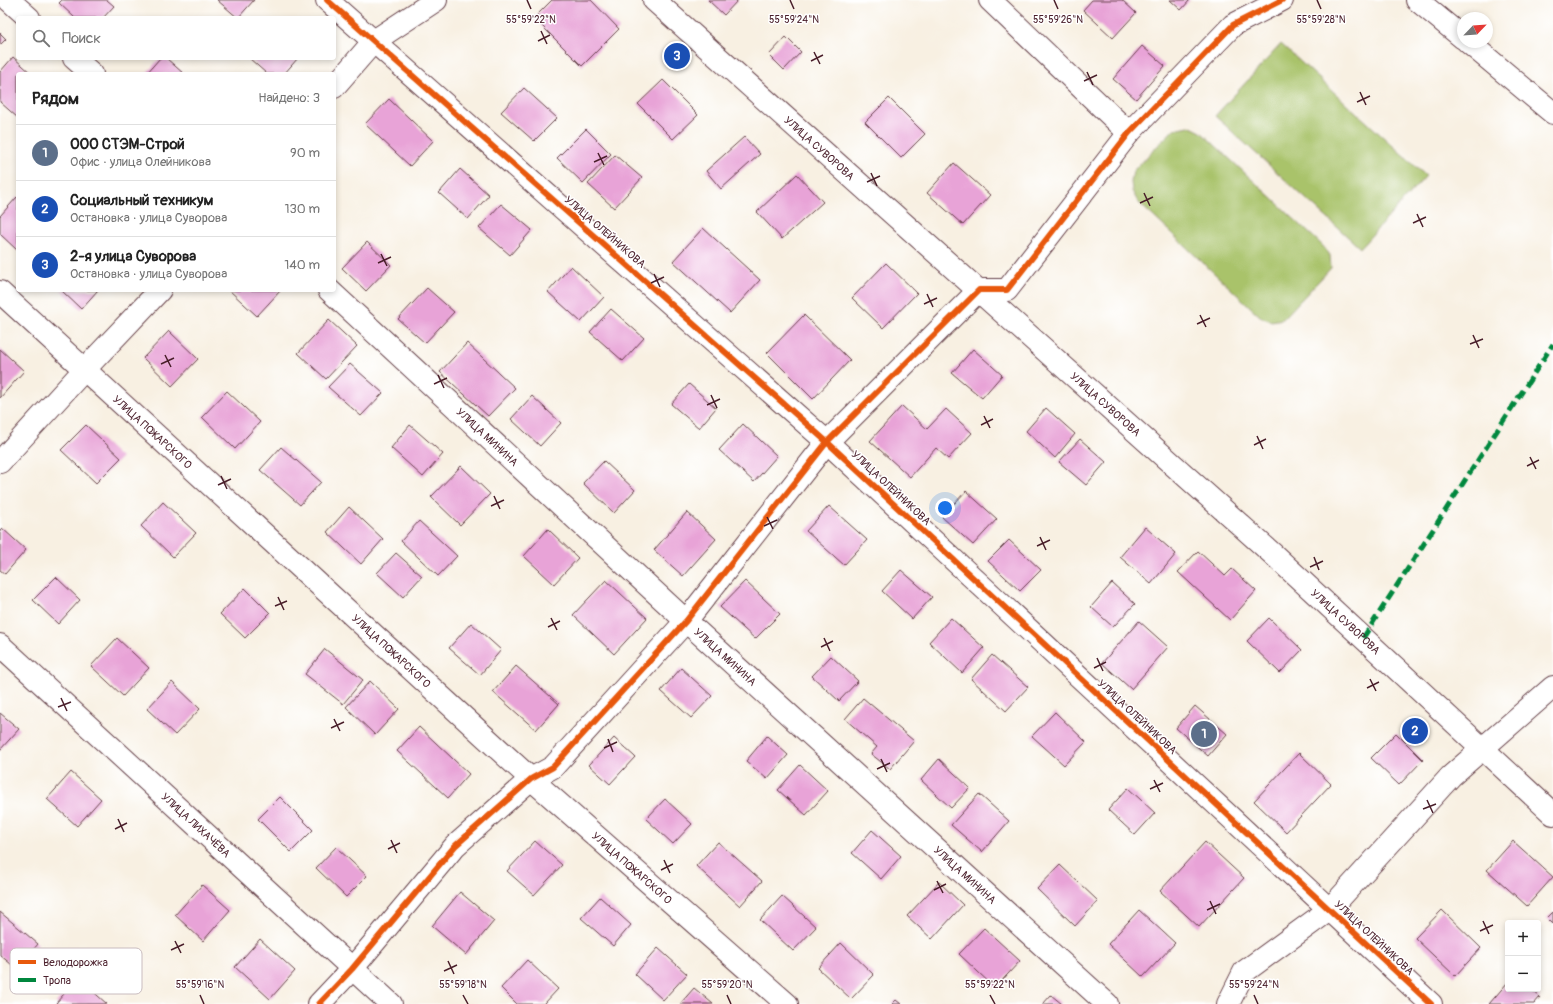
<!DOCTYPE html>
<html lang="ru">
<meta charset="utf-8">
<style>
body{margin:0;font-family:Pangolin,sans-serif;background:#f6f6f6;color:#222}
.controls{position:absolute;right:12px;bottom:12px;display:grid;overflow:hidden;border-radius:4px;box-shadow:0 2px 6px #0003}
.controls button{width:36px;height:36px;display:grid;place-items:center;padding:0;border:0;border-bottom:1px solid #e0e0e0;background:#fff;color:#222;font:20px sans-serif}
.compass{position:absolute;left:1457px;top:12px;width:36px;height:36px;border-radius:50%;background:#fff;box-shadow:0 2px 6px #0003;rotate:65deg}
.you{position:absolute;left:945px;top:508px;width:14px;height:14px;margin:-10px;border:3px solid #fff;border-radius:50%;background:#1a73e8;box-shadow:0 0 0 6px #1a73e833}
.badge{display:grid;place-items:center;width:26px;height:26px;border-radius:50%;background:#1a73e8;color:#fff;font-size:13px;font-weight:700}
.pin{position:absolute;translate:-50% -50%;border:2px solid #fff;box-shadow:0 1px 4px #0006}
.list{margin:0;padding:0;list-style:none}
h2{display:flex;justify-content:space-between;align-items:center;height:52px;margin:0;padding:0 16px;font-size:17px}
h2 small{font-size:13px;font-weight:400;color:#767676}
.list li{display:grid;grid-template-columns:26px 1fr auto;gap:12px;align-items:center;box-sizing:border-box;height:56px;padding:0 16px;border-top:1px solid #e0e0e0}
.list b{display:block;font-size:15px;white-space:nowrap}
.list p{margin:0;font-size:13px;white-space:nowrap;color:#767676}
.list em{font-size:13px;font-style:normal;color:#767676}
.icon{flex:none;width:22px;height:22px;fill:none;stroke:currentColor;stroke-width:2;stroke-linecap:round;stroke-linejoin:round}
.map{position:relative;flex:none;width:1553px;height:1004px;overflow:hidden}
.search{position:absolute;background:#fff;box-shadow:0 2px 6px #0003;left:16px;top:16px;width:320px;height:44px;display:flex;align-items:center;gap:10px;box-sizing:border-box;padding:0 14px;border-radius:4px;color:#767676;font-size:15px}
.panel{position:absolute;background:#fff;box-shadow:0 2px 6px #0003;left:16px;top:72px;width:320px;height:220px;border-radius:4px}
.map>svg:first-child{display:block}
.green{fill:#a9c36a;stroke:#7a714a}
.building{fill:#e8a3d7}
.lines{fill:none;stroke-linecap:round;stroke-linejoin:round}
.minor-casing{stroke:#643e46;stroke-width:24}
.tertiary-casing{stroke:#643e46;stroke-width:24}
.minor{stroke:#fff;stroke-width:22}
.tertiary{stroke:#fff;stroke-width:22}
.quiet{stroke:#00873e;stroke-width:5;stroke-dasharray:10 5;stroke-linecap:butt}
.cycleway-casing{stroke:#fff;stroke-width:8}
.cycleway{stroke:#e8590c;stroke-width:6}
.ticks{fill:none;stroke:#4a1f2b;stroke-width:1.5}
.labels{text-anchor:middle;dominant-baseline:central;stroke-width:3;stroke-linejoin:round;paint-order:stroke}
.street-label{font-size:11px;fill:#4a1f2b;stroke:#fff}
.key{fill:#fff;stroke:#c9bcbf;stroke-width:1}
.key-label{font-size:11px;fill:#4a1f2b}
.ticks-label{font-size:10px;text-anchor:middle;fill:#4a1f2b;stroke:#fff;stroke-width:3;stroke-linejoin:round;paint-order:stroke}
</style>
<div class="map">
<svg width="1553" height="1004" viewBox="0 0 1553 1004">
<rect width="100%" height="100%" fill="#fff"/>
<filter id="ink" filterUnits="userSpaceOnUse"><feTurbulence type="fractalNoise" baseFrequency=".025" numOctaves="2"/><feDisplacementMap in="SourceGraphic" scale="8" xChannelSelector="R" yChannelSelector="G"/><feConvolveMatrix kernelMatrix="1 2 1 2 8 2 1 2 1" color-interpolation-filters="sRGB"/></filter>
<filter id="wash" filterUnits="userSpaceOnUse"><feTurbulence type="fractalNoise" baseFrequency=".012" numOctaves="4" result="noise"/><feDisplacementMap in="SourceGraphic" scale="16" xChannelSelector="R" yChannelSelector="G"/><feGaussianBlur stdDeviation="0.9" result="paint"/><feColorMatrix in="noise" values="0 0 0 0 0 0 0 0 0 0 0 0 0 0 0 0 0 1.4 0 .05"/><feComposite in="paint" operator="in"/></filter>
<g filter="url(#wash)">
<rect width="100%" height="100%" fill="#f8f0e2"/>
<!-- green -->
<path class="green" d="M1281 44 1426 176 1360 248 1215 116Z
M1189 126 1201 132 1322 245 1330 255 1331 268 1283 319 1271 321 1261 317 1138 202 1132 191 1131 182 1133 171 1174 129Z"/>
<g id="blocks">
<!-- building -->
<path class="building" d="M62 0H107L114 6 103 18H75L59 3Z
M217 0H254L238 18Z
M552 0H591L619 29 582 66 534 18Z
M708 0H738L724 15Z
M1092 0H1122L1136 13 1113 38 1083 10Z
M1170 0H1190L1181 10Z
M0 33 6 39 0 45Z
M786 37 801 52 784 70 769 55Z
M1142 46 1165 66 1136 99 1113 79Z
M13 57 32 74H18V118L0 102V72Z
M160 58H166L184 74H146Z
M249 58H298L284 74H267Z
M663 80 698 115 673 139 638 104Z
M524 88 557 118 534 141 501 112Z
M889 98 925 134 901 158 865 122Z
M389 99 433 141 410 166 365 124Z
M586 129 611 154 583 183 557 158Z
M744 137 760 154 721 189 706 171Z
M615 155 642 178 614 208 588 184Z
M954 163 990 195 963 225 927 193Z
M460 169 489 195 468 219 439 193Z
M797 174 823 202 782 239 757 212Z
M17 197 18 198V251L0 234V216Z
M501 204 532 230 510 255 479 228Z
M703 228 760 280 730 313 673 261Z
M367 242 391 265 366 291 342 268Z
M886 263 917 293 883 328 852 298Z
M571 266 604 297 581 322 548 292Z
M427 288 454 312 425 343 398 319Z
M61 290H98L81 309Z
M229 290H281L257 316Z
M611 309 644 338 623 361 590 332Z
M804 315 850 360 813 399 767 353Z
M329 320 357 346 326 379 298 353Z
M169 331 198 359 172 386 143 358Z
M467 343 515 388 488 416 440 372Z
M0 349 24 371 0 398Z
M973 349 1002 375 982 398 952 373Z
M350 364 383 393 361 416 328 387Z
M689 384 716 408 699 428 671 404Z
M227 391 260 422 235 449 202 417Z
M532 396 561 423 540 446 511 419Z
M902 406 927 429 946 409 972 433 948 459 936 448 910 477 870 441Z
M1046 408 1075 434 1055 458 1026 431Z
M743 424 777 456 754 482 719 450Z
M86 425 121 458 96 483 61 450Z
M410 425 443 454 423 477 391 448Z
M1080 439 1106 462 1086 485 1059 462Z
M281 447 321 482 300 505 260 470Z
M604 461 635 490 614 513 583 483Z
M461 466 490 494 460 525 431 497Z
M966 491 997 519 973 545 942 517Z
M163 502 196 533 173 557 141 526Z
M829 506 867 540 844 565 806 531Z
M349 507 383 539 361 564 327 532Z
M687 512 716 539 683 576 654 550Z
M419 521 457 556 438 576 401 541Z
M1145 527 1176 554 1151 584 1120 557Z
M2 528 26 550 5 574 0 570V530Z
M548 529 578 558 554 584 524 556Z
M1009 540 1041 570 1020 591 988 561Z
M1198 551 1225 576 1232 569 1256 591 1230 620 1178 572Z
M396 553 422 576 403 597 377 573Z
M901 570 932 597 912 619 882 591Z
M56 577 80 600 58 624 33 600Z
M606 580 647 618 614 654 573 615Z
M745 581 780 614 755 639 720 607Z
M1112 583 1135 604 1113 627 1091 607Z
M245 588 270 613 245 638 220 614Z
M951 618 984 648 962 673 929 642Z
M1269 618 1302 650 1280 673 1247 641Z
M1139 621 1168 647 1131 689 1102 663Z
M471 623 501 650 480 675 449 648Z
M117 638 149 668 123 696 91 666Z
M325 649 363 680 343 704 305 674Z
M992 655 1028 687 1006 711 971 679Z
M831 656 858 681 839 701 812 676Z
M516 666 559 704 536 730 493 692Z
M681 668 712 696 691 718 661 691Z
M370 681 399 709 375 735 346 707Z
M172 682 200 709 175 735 147 709Z
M863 698 914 741 890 769 871 754 877 747 845 719Z
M1195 706 1227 734 1208 756 1176 728Z
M1055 712 1086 742 1064 765 1032 736Z
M0 713 19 729 0 750Z
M419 727 469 774 448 798 397 751Z
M1396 733 1423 760 1399 785 1371 758Z
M767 736 788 755 767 779 746 761Z
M614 738 635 757 610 784 589 765Z
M1299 753 1331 784 1286 832 1254 801Z
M939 759 970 788 951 808 921 780Z
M800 765 828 791 806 815 778 790Z
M71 772 101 799 77 826 47 799Z
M1128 788 1155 813 1135 835 1108 810Z
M979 794 1009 821 982 852 951 825Z
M280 797 313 830 291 852 258 819Z
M665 799 692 824 673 844 646 819Z
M872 830 901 856 881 879 852 853Z
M535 841 562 865 534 895 507 871Z
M1513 841 1553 877 1527 906 1487 870Z
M718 842 762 881 740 906 696 866Z
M1205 842 1244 878 1199 927 1160 891Z
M336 847 367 876 346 897 316 868Z
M1060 865 1098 901 1075 926 1037 889Z
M939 882 963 905 932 939 907 916Z
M202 885 230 910 203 941 175 915Z
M460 892 494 921 466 955 432 926Z
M782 896 816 927 793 951 760 920Z
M600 897 631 925 613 946 581 918Z
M1139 910 1175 943 1143 977 1108 944Z
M1442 910 1481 948 1455 976 1415 938Z
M0 912 38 944 17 969 0 955Z
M1553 912V924L1547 918Z
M984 928 1020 961 995 988 959 954Z
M260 939 295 971 270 999 235 967Z
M841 943 874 975 851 999 818 968Z
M658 948 687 974 663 1000 635 974Z
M527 960 558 989 544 1004H517L501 988Z
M78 978 107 1004H57L56 1003Z
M1508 982V989H1531L1540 997 1534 1004H1489Z
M694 988 713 1004H680Z
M1051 995 1062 1004H1043Z
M896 1000 901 1004H892Z"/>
</g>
</g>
<g filter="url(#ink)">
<use href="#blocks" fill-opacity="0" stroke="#643e46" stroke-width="1"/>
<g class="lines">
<defs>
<g id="minor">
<path d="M9 0 29 18"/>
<path d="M327 0 827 442 1431 1004"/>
<path d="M990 0 1129 133"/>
<path d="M1417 0 1463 38"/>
<path d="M1468 42 1553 113"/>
<path d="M74 58 92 74"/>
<path d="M334 87 374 41 436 0"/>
<path id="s1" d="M329 290 686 621 1107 1004"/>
<path id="s2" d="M0 292 531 779 787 1004"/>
<path d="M0 462 84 370 160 290"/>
<path id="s3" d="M0 645 391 1004"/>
<path d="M319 1004 352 969 455 846 531 779 553 767 686 621 827 442 979 290H1007L1129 133 1233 25 1282 0"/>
<path d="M1228 1004 1244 972 1329 910 1451 776 1553 687"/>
</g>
<g id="tertiary">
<path id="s4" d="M654 0 1275 556 1553 814"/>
</g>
</defs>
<!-- minor casing -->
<use href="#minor" class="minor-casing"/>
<!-- tertiary casing -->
<use href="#tertiary" class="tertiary-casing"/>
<!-- minor -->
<use href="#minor" class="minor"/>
<!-- tertiary -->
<use href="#tertiary" class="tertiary"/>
<!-- quiet -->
<path class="quiet" d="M1363 638 1553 344"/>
<defs>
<path id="cycleway" d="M327 0 827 442 1431 1004
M319 1004 352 969 455 846 531 779 553 767 686 621 827 442 979 290H1007L1129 133 1233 25 1282 0"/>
</defs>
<!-- cycleway casing -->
<use href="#cycleway" class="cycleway-casing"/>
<!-- cycleway -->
<use href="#cycleway" class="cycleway"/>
</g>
</g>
<!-- ticks -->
<path class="ticks" d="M527 0 531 9M790 0 794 9M1054 0 1058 9M1317 0 1321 9M541 31 547 44M538 41 550 35M814 52 820 64M811 61 823 55M1087 72 1093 85M1084 81 1097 75M1360 92 1366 105M1357 102 1370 96M598 153 604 165M594 162 607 156M871 173 877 186M867 182 880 176M1144 193 1150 206M1140 203 1153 197M1417 214 1423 227M1413 223 1426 217M381 254 387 266M378 263 391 257M654 274 660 287M651 283 664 277M927 294 933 307M924 304 937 298M1200 315 1206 327M1197 324 1210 318M1473 335 1479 348M1470 344 1483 339M165 355 171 367M161 364 174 358M438 375 444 388M434 384 447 378M711 395 717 408M707 405 720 399M984 416 990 428M981 425 993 419M1257 436 1263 449M1254 445 1266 439M1530 457 1536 469M1527 466 1539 460M221 476 227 489M218 485 231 479M494 496 500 509M491 506 504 500M767 517 773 529M764 526 777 520M1040 537 1046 550M1037 546 1050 540M1314 557 1319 570M1310 567 1323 561M278 597 284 610M275 606 287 601M551 618 557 630M548 627 560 621M824 638 830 651M821 647 833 641M1097 658 1103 671M1094 668 1106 662M1370 679 1376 691M1367 688 1379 682M61 698 67 711M58 707 71 702M334 719 340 731M331 728 344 722M608 739 613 752M604 748 617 742M881 759 887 772M877 769 890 763M1154 780 1160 792M1150 789 1163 783M1427 800 1433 813M1423 809 1436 804M118 819 124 832M115 829 127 823M391 840 397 853M388 849 400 843M664 860 670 873M661 870 673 864M937 881 943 893M934 890 946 884M1210 901 1216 914M1207 910 1220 904M1483 921 1489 934M1480 931 1493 925M175 941 181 953M171 950 184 944M448 961 454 974M444 971 457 965M200 995 204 1004M463 995 468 1004M727 995 731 1004M990 995 995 1004M1254 995 1258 1004"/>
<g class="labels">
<!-- street labels -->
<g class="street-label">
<text stroke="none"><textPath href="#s4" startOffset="222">УЛИЦА СУВОРОВА</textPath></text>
<text transform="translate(605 232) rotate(41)">УЛИЦА ОЛЕЙНИКОВА</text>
<text stroke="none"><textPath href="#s4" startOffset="606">УЛИЦА СУВОРОВА</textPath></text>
<text stroke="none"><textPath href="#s2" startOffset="207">УЛИЦА ПОЖАРСКОГО</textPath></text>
<text stroke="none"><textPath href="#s1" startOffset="216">УЛИЦА МИНИНА</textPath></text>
<text transform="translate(891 488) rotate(43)">УЛИЦА ОЛЕЙНИКОВА</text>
<text stroke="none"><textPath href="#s4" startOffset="930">УЛИЦА СУВОРОВА</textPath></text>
<text stroke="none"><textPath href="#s2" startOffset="531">УЛИЦА ПОЖАРСКОГО</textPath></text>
<text stroke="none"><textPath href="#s1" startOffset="540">УЛИЦА МИНИНА</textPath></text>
<text transform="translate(1137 717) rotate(43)">УЛИЦА ОЛЕЙНИКОВА</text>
<text stroke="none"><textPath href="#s3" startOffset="266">УЛИЦА ЛИХАЧЁВА</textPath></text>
<text stroke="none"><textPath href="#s2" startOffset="855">УЛИЦА ПОЖАРСКОГО</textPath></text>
<text stroke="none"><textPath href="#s1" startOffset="864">УЛИЦА МИНИНА</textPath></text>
<text transform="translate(1374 938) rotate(43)">УЛИЦА ОЛЕЙНИКОВА</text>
</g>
</g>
<!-- legend -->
<rect x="10" y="948" width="132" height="46" rx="6" class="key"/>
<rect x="18" y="960" width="18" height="4" fill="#e8590c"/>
<rect x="18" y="978" width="18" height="4" fill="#00873e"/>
<g class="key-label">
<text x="43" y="966">Велодорожка</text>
<text x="43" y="984">Тропа</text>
</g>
<g class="ticks-label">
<text x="531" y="23">55°59'22"N</text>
<text x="794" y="23">55°59'24"N</text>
<text x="1058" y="23">55°59'26"N</text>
<text x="1321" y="23">55°59'28"N</text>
<text x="463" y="988">55°59'18"N</text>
<text x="727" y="988">55°59'20"N</text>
<text x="200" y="988">55°59'16"N</text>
<text x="990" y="988">55°59'22"N</text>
<text x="1254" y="988">55°59'24"N</text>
</g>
</svg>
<div class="controls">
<button>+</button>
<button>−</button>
</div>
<svg class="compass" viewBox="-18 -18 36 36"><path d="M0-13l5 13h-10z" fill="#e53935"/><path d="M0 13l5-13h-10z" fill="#767676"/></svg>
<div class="you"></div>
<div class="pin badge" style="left:1204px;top:734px;background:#5c6f8a">1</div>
<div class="pin badge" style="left:1415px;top:731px;background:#1a4fb4">2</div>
<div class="pin badge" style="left:677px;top:56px;background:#1a4fb4">3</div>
<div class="search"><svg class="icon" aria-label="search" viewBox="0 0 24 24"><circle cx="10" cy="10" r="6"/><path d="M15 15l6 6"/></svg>Поиск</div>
<section class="panel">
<h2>Рядом<small>Найдено: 3</small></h2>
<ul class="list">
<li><span class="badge" style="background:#5c6f8a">1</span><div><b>ООО СТЭМ-Строй</b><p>Офис · улица Олейникова</p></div><em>90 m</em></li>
<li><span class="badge" style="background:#1a4fb4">2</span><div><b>Социальный техникум</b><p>Остановка · улица Суворова</p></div><em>130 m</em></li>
<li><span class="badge" style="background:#1a4fb4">3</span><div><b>2-я улица Суворова</b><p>Остановка · улица Суворова</p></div><em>140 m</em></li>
</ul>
</section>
</div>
